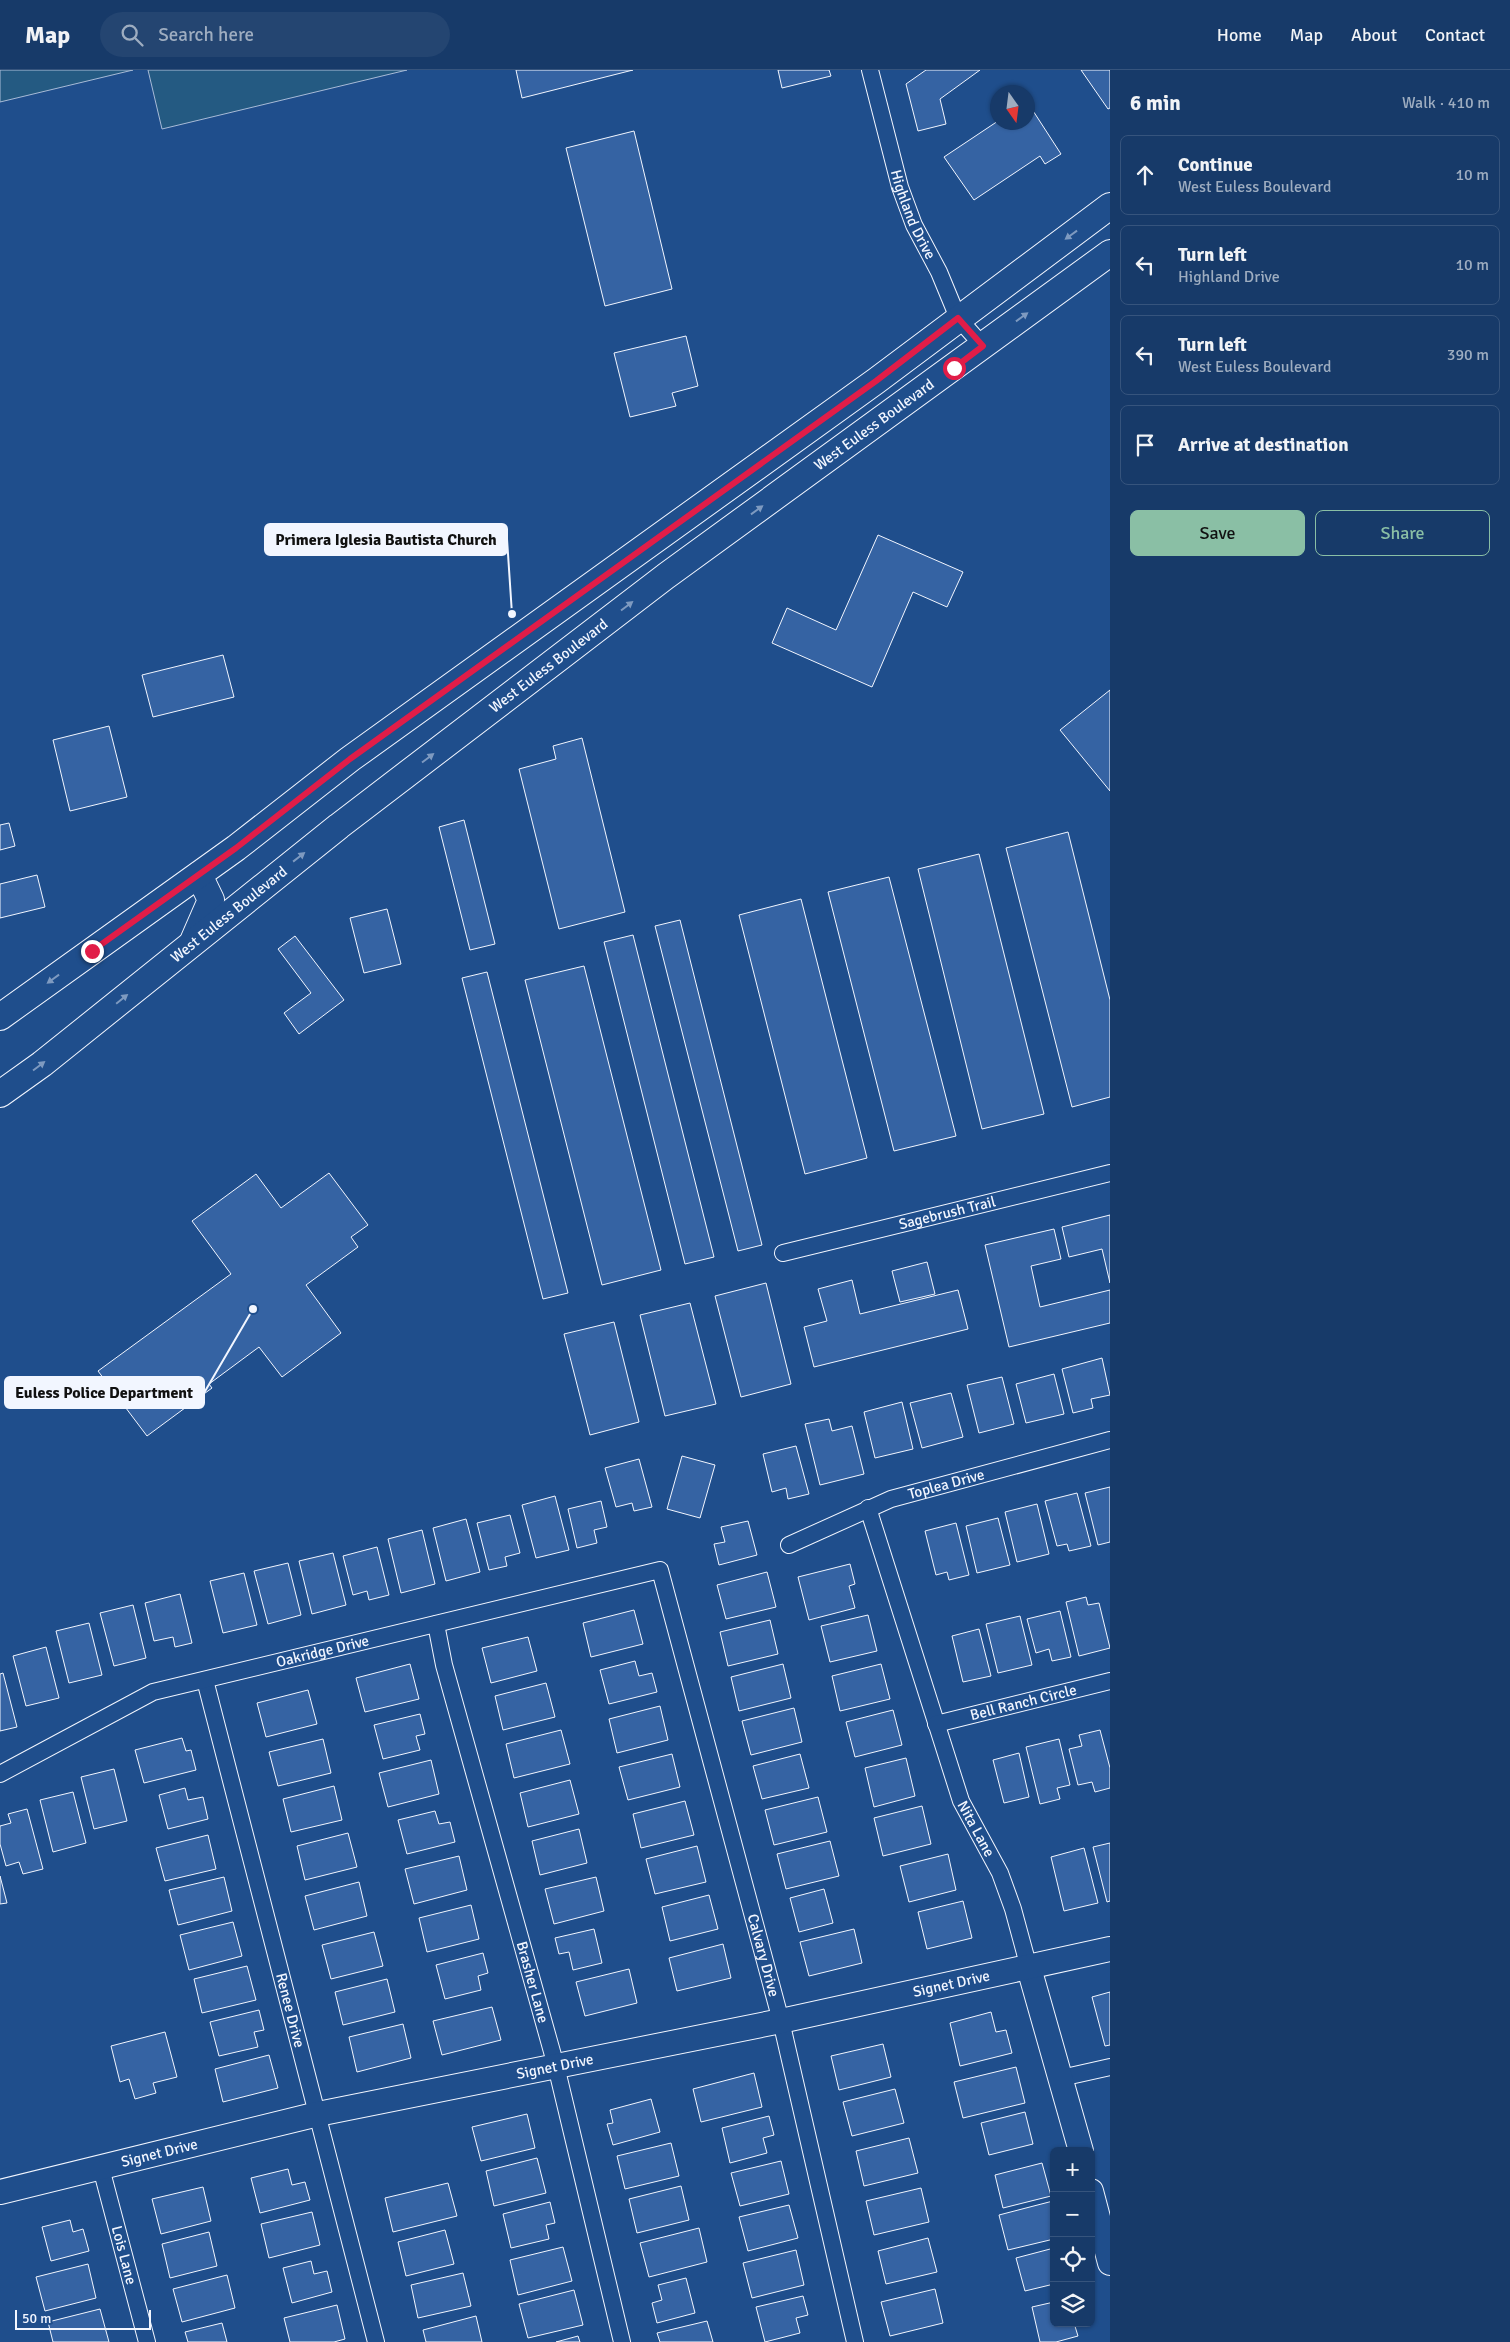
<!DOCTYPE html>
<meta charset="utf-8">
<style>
body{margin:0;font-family:Signika,sans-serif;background:#244571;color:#f1f3f6}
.controls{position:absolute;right:15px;bottom:15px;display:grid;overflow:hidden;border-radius:8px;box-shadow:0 1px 4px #0004}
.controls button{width:45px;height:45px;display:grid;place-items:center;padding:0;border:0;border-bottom:1px solid #36547d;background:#173a69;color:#f1f3f6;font:25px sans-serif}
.compass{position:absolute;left:990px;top:15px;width:45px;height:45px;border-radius:50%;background:#173a69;box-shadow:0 1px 4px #0004;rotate:166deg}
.scale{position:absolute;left:15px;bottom:12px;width:136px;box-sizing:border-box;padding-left:5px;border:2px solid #f2f6ff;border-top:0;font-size:14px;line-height:18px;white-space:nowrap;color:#f2f6ff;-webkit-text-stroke:4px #1f4e8c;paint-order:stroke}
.stop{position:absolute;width:15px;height:15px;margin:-11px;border:4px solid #e11d48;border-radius:50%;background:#fff}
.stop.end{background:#e11d48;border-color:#fff;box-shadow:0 1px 5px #0008}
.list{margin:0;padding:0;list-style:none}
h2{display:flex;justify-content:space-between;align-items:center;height:65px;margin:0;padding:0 20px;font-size:21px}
h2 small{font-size:16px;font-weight:400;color:#9eadc0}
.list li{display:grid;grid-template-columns:32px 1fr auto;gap:15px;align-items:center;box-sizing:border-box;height:80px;margin:0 10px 10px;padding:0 10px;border:1px solid #36547d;border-radius:8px}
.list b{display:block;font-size:19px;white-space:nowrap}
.list p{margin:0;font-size:16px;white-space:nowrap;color:#9eadc0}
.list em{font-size:16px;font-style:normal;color:#9eadc0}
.actions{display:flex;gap:10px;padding:15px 20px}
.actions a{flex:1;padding:11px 0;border:1px solid #8abfa5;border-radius:8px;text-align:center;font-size:18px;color:#8abfa5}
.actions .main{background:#8abfa5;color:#111}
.icon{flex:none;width:28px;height:28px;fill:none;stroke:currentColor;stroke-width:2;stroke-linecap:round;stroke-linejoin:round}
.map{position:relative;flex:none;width:1110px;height:2272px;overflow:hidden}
header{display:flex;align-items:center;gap:30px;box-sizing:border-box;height:70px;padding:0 25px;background:#173a69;border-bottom:1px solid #36547d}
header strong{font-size:24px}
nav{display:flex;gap:28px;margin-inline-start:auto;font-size:18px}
.search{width:350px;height:45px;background:#244571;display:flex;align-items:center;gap:12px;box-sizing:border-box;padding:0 18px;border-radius:28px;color:#9eadc0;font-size:19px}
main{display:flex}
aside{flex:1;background:#173a69}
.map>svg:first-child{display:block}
.green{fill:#245a82;stroke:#a8bbd7}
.building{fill:#3563a3;stroke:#f2f6ff}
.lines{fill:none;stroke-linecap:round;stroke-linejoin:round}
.street-casing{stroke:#f2f6ff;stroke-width:18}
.secondary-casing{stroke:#f2f6ff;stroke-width:26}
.primary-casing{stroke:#f2f6ff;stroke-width:28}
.street{stroke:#1f4e8c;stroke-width:16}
.secondary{stroke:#1f4e8c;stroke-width:24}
.primary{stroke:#1f4e8c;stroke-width:26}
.oneway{fill:#7e9ac0}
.route{stroke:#e11d48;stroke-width:6}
.labels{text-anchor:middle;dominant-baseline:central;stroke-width:4;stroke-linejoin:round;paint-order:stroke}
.street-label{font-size:15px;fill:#f2f6ff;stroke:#1f4e8c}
.leader{fill:none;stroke:#f2f6ff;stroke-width:2}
.callout-dot{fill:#f2f6ff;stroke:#1f4e8c;stroke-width:2}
.callout{fill:#f2f6ff;stroke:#f2f6ff;stroke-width:2}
.callout-label{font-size:16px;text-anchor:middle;font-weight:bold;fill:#111}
</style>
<header>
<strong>Map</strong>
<div class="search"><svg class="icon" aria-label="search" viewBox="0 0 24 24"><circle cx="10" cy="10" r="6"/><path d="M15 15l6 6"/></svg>Search here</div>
<nav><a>Home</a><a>Map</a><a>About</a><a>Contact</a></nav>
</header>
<main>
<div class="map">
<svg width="1110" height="2272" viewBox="0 0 1110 2272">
<rect width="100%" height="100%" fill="#1f4e8c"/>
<!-- green -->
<path class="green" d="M0 0H133L0 32Z
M148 0H407L162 59Z"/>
<!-- building -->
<path class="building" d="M516 0H633L522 28Z
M778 0H829L831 6 782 18Z
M926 0H980L940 29 946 54 918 61 906 14Z
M1081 0H1110V38L1108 39Z
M1028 33 1061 84 1045 94 1040 86 974 130 944 87 998 51 1028 52Z
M634 61 672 219 605 236 566 78Z
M686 266 698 316 672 323 676 336 630 347 614 283Z
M878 465 963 502 947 537 913 522 872 617 772 573 787 538 836 560Z
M223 585 234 627 153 647 142 605Z
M1110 620V721L1060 660Z
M109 656 127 727 70 741 53 670Z
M582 668 625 842 559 859 519 699 556 689 553 676Z
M464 750 495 874 470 880 439 757Z
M9 753 15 776 0 780V755Z
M1068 762 1110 930V1027L1072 1037 1006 778Z
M979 784 1044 1044 982 1059 918 799Z
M37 805 45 837 0 848V814Z
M889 807 956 1066 894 1081 828 822Z
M801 829 867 1088 805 1104 739 845Z
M387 839 401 894 364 903 350 848Z
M680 850 762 1175 738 1181 655 856Z
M633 865 714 1187 685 1194 604 872Z
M295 866 344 930 299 964 284 943 311 923 278 879Z
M584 896 661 1200 602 1215 525 910Z
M487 902 568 1223 543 1229 462 908Z
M329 1103 368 1155 351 1167 358 1177 306 1215 341 1263 282 1307 259 1277 209 1314 212 1318 147 1366 98 1301 231 1204 192 1151 256 1104 281 1138Z
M1110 1145V1213L1102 1179 1069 1187 1062 1157Z
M1054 1159 1061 1189 1031 1196 1040 1237 1110 1220V1253L1009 1277 985 1175Z
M927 1192 935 1224 900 1232 892 1201Z
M852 1210 860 1244 958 1220 968 1259 814 1297 804 1257 827 1251 818 1219Z
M766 1213 791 1314 741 1327 715 1226Z
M690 1233 716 1334 665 1346 640 1245Z
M614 1252 639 1352 590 1365 564 1264Z
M1102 1288 1110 1325 1091 1329 1093 1338 1073 1343 1062 1299Z
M1054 1304 1064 1344 1026 1353 1016 1314Z
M1002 1307 1014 1354 979 1363 967 1315Z
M951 1323 963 1367 922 1378 910 1333Z
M902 1332 913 1379 875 1388 864 1342Z
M829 1349 832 1361 852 1356 864 1404 820 1415 805 1354Z
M796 1376 809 1424 788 1429 786 1418 772 1422 763 1384Z
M682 1386 715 1395 700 1448 667 1439Z
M639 1389 652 1437 634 1441 632 1433 616 1437 605 1398Z
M1110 1417V1472L1098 1475 1085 1423Z
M1077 1423 1091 1476 1069 1481 1067 1474 1057 1476 1045 1431Z
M555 1426 569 1480 536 1488 522 1435Z
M601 1431 607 1457 594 1460 597 1473 577 1478 568 1439Z
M1037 1434 1049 1484 1017 1492 1005 1442Z
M510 1445 520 1483 505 1487 507 1496 489 1500 477 1453Z
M998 1448 1010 1495 977 1503 966 1456Z
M466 1449 480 1502 446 1511 433 1458Z
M748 1451 757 1485 719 1495 714 1474 725 1472 721 1457Z
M956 1453 969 1505 949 1510 947 1502 936 1505 925 1461Z
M422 1460 435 1514 401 1523 388 1469Z
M377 1477 389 1525 369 1530 367 1521 353 1525 343 1486Z
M333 1483 346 1535 312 1544 299 1491Z
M288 1493 301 1545 268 1554 254 1501Z
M850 1494 855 1514 849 1516 855 1538 809 1550 798 1507Z
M767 1502 776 1537 726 1549 717 1515Z
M244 1503 257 1555 223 1563 210 1511Z
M180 1524 192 1573 175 1577 173 1567 154 1571 145 1533Z
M1086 1527 1088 1535 1099 1533 1110 1578 1079 1586 1066 1532Z
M133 1535 146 1588 114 1596 100 1543Z
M634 1540 643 1574 591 1587 583 1553Z
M1060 1541 1071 1587 1052 1591 1049 1579 1036 1583 1027 1549Z
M868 1545 877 1581 830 1592 821 1556Z
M1020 1546 1032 1595 998 1603 986 1554Z
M770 1550 778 1584 728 1596 720 1562Z
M89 1553 102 1605 69 1613 56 1561Z
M979 1559 991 1606 963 1612 952 1566Z
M528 1567 537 1601 491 1613 482 1578Z
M46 1577 59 1628 26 1636 13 1586Z
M635 1591 639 1606 652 1603 657 1622 609 1634 600 1600Z
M410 1594 419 1629 365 1642 356 1608Z
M783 1594 791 1628 739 1641 731 1607Z
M881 1594 890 1629 840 1641 832 1606Z
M3 1603 17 1657 0 1661V1604Z
M546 1613 555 1647 503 1660 495 1626Z
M308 1620 317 1654 266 1667 257 1633Z
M660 1636 668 1670 617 1683 609 1649Z
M794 1638 802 1672 751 1685 742 1651Z
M893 1640 902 1675 855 1687 846 1652Z
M420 1644 425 1664 416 1666 420 1680 383 1689 374 1655Z
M561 1660 570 1694 514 1708 506 1674Z
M1100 1660 1110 1698V1718L1095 1722 1092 1712 1078 1715 1069 1679 1082 1676 1079 1665Z
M182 1668 186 1681 191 1680 196 1700 144 1713 135 1680Z
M323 1669 331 1703 278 1716 269 1682Z
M1059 1669 1070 1715 1057 1718 1060 1729 1040 1734 1026 1677Z
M1019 1683 1029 1727 1004 1733 993 1690Z
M672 1684 680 1717 628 1730 619 1697Z
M800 1684 809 1718 762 1729 753 1696Z
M906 1688 915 1726 874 1737 865 1698Z
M431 1690 439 1724 388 1737 379 1703Z
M114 1699 127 1751 94 1759 81 1707Z
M570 1710 579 1744 528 1757 520 1723Z
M334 1716 342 1750 291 1762 283 1729Z
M185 1718 188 1730 203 1727 208 1749 168 1759 159 1725Z
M73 1722 86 1773 53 1782 40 1730Z
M818 1727 827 1762 774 1775 765 1740Z
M685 1731 694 1765 641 1778 633 1744Z
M922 1736 931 1774 883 1786 874 1748Z
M27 1739 43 1799 23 1804 19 1792 6 1796 0 1774V1756L11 1753 8 1744Z
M435 1741 439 1754 450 1752 455 1772 407 1784 398 1750Z
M579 1759 587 1793 540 1805 532 1771Z
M348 1763 357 1797 305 1810 297 1776Z
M208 1765 216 1799 165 1811 156 1778Z
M830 1771 839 1806 786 1819 777 1784Z
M1110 1773V1831L1107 1832 1093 1777Z
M697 1776 706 1812 655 1824 646 1789Z
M1084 1778 1098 1833 1064 1841 1051 1787Z
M948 1784 956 1820 909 1832 900 1796Z
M459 1786 467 1820 414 1834 405 1799Z
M0 1806 7 1833 0 1834Z
M224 1807 232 1841 178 1855 169 1820Z
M596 1807 604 1841 554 1854 545 1819Z
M359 1812 367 1846 314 1860 305 1826Z
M824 1819 833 1853 799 1862 790 1828Z
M709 1825 718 1859 670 1871 662 1837Z
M963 1831 972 1868 927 1879 918 1842Z
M471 1835 479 1869 427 1882 419 1848Z
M233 1852 242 1886 189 1900 180 1865Z
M594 1859 602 1893 573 1900 569 1882 559 1884 555 1868Z
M854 1859 862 1893 809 1906 800 1872Z
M374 1862 383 1896 331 1909 322 1875Z
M723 1874 731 1908 677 1921 669 1888Z
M483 1883 488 1903 478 1906 481 1920 445 1929 436 1895Z
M247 1896 256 1930 202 1943 194 1909Z
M629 1899 637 1933 585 1946 576 1912Z
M387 1909 395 1942 343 1955 335 1922Z
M1110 1922V1975L1105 1976 1092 1927Z
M492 1937 501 1970 442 1985 433 1951Z
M259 1940 264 1960 254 1962 258 1977 219 1986 210 1952Z
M991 1942 996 1962 1006 1960 1012 1983 960 1996 950 1953Z
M403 1954 411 1988 357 2002 349 1967Z
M165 1962 177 2007 153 2013 156 2023 135 2029 129 2009 120 2012 111 1976Z
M883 1974 891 2007 839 2020 831 1986Z
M269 1985 278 2018 223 2032 215 1999Z
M1016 1997 1025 2033 963 2048 954 2012Z
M754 2003 762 2037 701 2052 693 2019Z
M895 2019 904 2053 852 2066 843 2032Z
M651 2029 660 2062 613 2075 607 2054 613 2053 610 2040Z
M1025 2042 1033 2074 989 2085 981 2053Z
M527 2044 535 2078 481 2091 472 2057Z
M769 2046 774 2065 763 2068 767 2083 730 2093 722 2058Z
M909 2068 918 2103 864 2116 856 2081Z
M671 2073 679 2106 625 2119 617 2086Z
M537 2088 546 2123 494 2136 486 2101Z
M781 2091 789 2124 740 2136 731 2103Z
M1042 2093 1051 2126 1003 2138 995 2105Z
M288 2099 292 2115 305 2112 310 2130 260 2143 251 2108Z
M448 2113 457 2146 393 2162 385 2128Z
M681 2116 689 2150 637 2163 629 2129Z
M203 2117 211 2151 161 2164 152 2129Z
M921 2118 929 2152 874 2165 866 2131Z
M1053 2131 1054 2169 1008 2180 999 2145Z
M550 2132 555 2153 546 2155 549 2169 511 2178 503 2144Z
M789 2135 798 2168 748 2181 739 2147Z
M312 2142 320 2175 269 2188 261 2154Z
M70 2150 73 2162 83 2159 89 2181 51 2191 42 2157Z
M699 2158 707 2192 649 2207 640 2173Z
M445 2160 454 2194 406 2206 398 2172Z
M209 2162 217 2196 170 2208 162 2174Z
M928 2168 937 2202 886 2214 878 2181Z
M563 2177 572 2211 518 2225 510 2190Z
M1054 2178V2214L1025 2221 1016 2188Z
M796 2180 804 2215 752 2228 743 2193Z
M311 2191 314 2204 327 2201 332 2222 292 2233 283 2198Z
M88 2194 96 2228 45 2241 36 2207Z
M463 2203 471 2236 418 2248 411 2215Z
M227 2205 235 2238 182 2252 173 2219Z
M686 2208 695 2243 657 2253 652 2233 662 2230 658 2215Z
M935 2219 943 2253 890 2266 881 2232Z
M574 2220 583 2255 528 2268 519 2234Z
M803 2226 808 2245 796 2248 800 2263 765 2272 756 2237Z
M1054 2232V2253H1074L1078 2266 1056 2272H1040L1032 2237Z
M337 2235 345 2269 334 2272H290L284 2248Z
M100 2239 109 2272H53L48 2252Z
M476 2246 482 2272H426L423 2260Z
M707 2251 713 2272H660L657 2263Z
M222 2253 227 2272H188L185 2262Z
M578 2266 580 2272H556Z"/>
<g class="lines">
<defs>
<g id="street">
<path id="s1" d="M870 0 900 117 914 155 939 202 958 248 983 276"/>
<path id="s2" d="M783 1183 1110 1103"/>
<path id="s3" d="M868 1438 961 1731 1000 1803 1013 1839 1029 1898"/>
<path id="s4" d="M789 1475 891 1429 1110 1370"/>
<path id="s5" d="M436 1554 444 1595 556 1996 622 2272"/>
<path id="s6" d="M205 1610 376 2272"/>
<path id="s7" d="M936 1654 1110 1611"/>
<path id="s8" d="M0 1704 153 1622 660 1500 781 1951 855 2272"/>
<path d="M1061 2008 1110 1997"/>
<path id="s9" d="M101 2098 147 2272"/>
</g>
<g id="secondary">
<path d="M1029 1898 1081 2081"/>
<path d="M1091 2121 1110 2193"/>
<path id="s10" d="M0 2122 318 2044 781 1951 1110 1879"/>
</g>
<g id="primary">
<path d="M194 869 211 830 199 805"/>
<path d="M0 947 236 778 350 689 876 311 1110 136"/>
<path id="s11" d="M0 1024 42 994 339 756 666 506 1110 183"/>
</g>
</defs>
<!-- street casing -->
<use href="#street" class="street-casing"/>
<!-- secondary casing -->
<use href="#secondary" class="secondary-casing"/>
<!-- primary casing -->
<use href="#primary" class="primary-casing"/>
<!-- street -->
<use href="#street" class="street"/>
<!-- secondary -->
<use href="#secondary" class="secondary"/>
<!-- primary -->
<use href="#primary" class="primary"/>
</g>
<!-- one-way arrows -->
<defs><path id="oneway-solid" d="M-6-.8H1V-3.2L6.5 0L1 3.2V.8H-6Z" transform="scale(1.25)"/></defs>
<g class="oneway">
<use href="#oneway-solid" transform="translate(1071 165) rotate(144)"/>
<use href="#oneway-solid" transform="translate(1022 247) rotate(-36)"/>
<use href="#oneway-solid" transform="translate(757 440) rotate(-36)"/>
<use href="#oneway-solid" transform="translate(627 536) rotate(-37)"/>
<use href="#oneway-solid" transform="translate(428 688) rotate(-37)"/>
<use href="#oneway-solid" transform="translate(299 787) rotate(-38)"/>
<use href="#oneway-solid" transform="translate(53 909) rotate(144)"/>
<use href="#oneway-solid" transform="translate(122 929) rotate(-39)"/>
<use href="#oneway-solid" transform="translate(39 996) rotate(-37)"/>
</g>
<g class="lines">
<!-- route -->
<path class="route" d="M92 881 236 778 350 689 876 311 958 248 983 276 954 298"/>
</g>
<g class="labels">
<!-- street labels -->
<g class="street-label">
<text stroke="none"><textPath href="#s1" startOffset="151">Highland Drive</textPath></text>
<text stroke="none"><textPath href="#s11" startOffset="1101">West Euless Boulevard</textPath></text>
<text stroke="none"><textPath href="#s11" startOffset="696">West Euless Boulevard</textPath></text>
<text stroke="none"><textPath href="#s11" startOffset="291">West Euless Boulevard</textPath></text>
<text stroke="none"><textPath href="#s2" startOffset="169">Sagebrush Trail</textPath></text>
<text stroke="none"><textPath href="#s4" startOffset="169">Toplea Drive</textPath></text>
<text stroke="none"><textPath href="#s8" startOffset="348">Oakridge Drive</textPath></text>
<text stroke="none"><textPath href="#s7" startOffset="90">Bell Ranch Circle</textPath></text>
<text stroke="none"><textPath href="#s3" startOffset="339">Nita Lane</textPath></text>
<text stroke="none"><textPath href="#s8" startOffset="1094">Calvary Drive</textPath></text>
<text stroke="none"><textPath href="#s5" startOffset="371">Brasher Lane</textPath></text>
<text stroke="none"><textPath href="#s10" startOffset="974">Signet Drive</textPath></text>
<text stroke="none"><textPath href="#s6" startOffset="341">Renee Drive</textPath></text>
<text stroke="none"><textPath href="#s10" startOffset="569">Signet Drive</textPath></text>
<text stroke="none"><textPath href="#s10" startOffset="164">Signet Drive</textPath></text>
<text stroke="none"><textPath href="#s9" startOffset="90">Lois Lane</textPath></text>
</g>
</g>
<!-- callouts -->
<path class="leader" d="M512 544L507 469M253 1239L204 1323"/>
<g class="callout-dot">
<circle cx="512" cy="544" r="5"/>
<circle cx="253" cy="1239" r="5"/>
</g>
<g class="callout">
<rect x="265" y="454" width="242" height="31" rx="5"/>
<rect x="5" y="1307" width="199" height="31" rx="5"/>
</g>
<g class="callout-label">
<text x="386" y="475">Primera Iglesia Bautista Church</text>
<text x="104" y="1328">Euless Police Department</text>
</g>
</svg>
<div class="controls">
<button>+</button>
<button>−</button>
<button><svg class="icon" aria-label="locate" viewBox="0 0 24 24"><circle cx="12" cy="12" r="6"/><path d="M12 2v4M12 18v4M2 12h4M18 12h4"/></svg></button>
<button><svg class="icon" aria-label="layers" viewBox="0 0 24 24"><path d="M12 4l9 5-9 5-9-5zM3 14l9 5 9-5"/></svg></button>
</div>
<svg class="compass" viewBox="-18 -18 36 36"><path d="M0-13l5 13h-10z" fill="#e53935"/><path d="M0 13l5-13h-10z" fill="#9eadc0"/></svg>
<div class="scale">50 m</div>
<div class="stop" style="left:954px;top:298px"></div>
<div class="stop end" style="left:92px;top:881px"></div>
</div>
<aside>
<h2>6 min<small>Walk · 410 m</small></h2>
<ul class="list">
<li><svg class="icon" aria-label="ahead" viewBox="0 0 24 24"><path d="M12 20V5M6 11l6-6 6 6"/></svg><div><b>Continue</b><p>West Euless Boulevard</p></div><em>10 m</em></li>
<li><svg class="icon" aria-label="left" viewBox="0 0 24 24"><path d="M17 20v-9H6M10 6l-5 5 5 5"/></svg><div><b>Turn left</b><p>Highland Drive</p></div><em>10 m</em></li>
<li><svg class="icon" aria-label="left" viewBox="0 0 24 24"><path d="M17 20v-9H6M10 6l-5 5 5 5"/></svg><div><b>Turn left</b><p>West Euless Boulevard</p></div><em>390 m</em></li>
<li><svg class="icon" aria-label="arrive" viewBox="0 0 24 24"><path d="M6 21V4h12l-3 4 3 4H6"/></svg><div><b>Arrive at destination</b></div></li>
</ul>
<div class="actions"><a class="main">Save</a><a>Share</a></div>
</aside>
</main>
